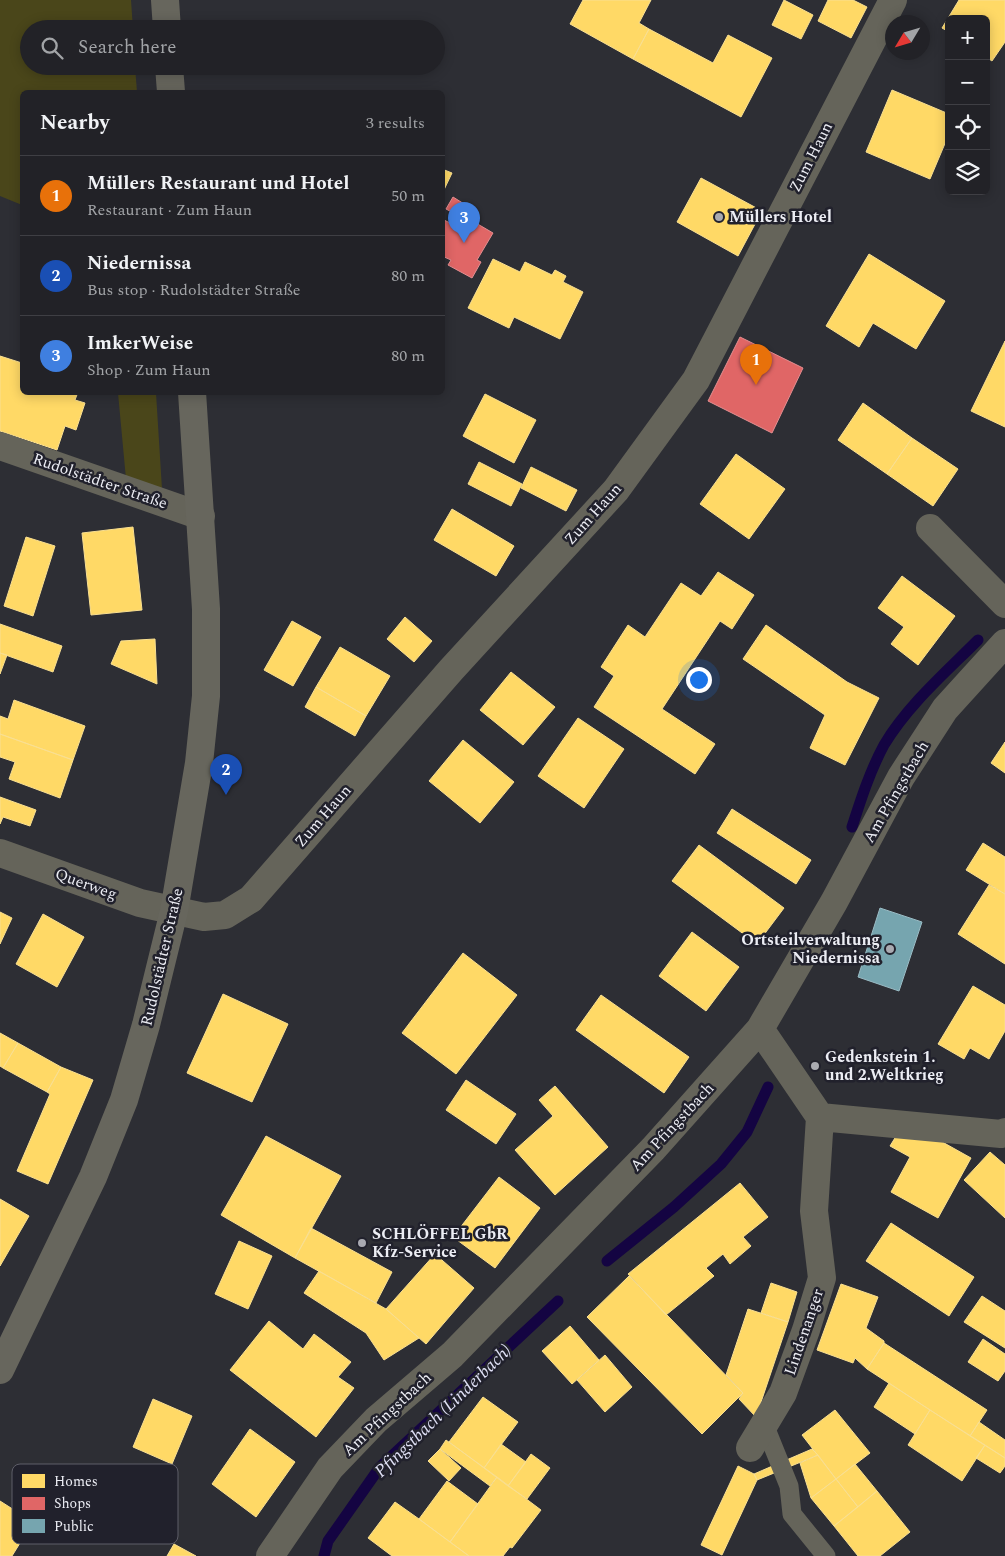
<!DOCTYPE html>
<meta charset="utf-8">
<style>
body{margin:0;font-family:Spectral,serif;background:#2a2a2f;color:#f1f3f6}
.controls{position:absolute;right:15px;top:15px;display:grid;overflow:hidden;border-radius:8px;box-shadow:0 2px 12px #0003}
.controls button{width:45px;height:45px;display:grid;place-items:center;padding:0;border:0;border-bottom:1px solid #3f3f44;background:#222227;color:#f1f3f6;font:25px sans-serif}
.compass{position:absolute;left:885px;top:15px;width:45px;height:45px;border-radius:50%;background:#222227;box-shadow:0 2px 12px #0003;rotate:232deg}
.you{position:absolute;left:698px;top:679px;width:18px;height:18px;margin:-12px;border:4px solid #fff;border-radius:50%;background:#1a73e8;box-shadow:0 0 0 8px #1a73e833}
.badge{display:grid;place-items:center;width:32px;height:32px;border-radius:50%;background:#bca0f2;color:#fff;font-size:16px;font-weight:700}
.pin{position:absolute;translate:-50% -41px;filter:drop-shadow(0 1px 2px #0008)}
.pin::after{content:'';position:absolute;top:26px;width:18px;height:15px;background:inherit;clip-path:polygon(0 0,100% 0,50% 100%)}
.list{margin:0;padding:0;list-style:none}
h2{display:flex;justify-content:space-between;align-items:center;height:65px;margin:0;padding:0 20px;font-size:21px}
h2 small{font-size:16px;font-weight:400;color:#a2a4a7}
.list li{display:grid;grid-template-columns:32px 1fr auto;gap:15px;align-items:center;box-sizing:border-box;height:80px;padding:0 20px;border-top:1px solid #3f3f44}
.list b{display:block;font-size:19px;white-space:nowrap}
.list p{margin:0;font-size:16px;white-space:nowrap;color:#a2a4a7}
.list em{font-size:16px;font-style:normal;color:#a2a4a7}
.icon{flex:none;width:28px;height:28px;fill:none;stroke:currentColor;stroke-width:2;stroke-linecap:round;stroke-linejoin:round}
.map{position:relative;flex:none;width:1005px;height:1556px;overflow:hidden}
.search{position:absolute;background:#222227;box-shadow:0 2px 12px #0003;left:20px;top:20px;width:425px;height:55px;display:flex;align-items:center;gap:12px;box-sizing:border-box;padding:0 18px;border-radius:28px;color:#a2a4a7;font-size:19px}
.panel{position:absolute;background:#222227;box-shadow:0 2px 12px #0003;left:20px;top:90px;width:425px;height:305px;border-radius:8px}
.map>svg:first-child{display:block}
.green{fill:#4a461a}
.homes{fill:#ffd966;stroke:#f9df91}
.shops{fill:#e06666;stroke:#e48e91}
.public{fill:#76a5af;stroke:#99bbc4}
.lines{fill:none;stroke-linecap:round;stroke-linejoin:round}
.stream{stroke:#140442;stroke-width:11}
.lane{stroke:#65645a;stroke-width:19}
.street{stroke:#65645a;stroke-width:28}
.secondary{stroke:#67665d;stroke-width:28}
.poi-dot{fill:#a9aab1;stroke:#21212c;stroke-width:2}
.labels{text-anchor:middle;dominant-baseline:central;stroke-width:5;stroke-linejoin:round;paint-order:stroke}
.street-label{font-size:16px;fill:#ecedf4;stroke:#21212c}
.poi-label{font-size:16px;font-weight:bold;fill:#ecedf4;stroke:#21212c;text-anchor:start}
.water-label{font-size:18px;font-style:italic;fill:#e0e1f6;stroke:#21212c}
.key{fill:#21212c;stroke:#5e5e68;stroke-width:1}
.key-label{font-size:14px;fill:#ecedf4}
</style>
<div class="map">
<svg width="1005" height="1556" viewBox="0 0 1005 1556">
<rect width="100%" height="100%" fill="#2d2e34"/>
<!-- green -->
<path class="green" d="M0 0H131L133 29H29V66H135L137 92H22V205L0 196Z
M118 393H156L162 489 126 479Z"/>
<!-- homes -->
<path class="homes" d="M583 0H651L639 23 649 29 633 59 570 24Z
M784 0 813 15 801 39 772 25Z
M828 0H853L867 7 851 38 818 21Z
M959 0H1005V42L992 61 986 57V19H949V32L942 28Z
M649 29 713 63 728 35 772 58 741 117 633 59Z
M892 90 949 114V134L930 179 866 152Z
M442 169 452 173 442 194Z
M701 178 762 211 738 256 677 222Z
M869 254 945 301 916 349 873 323 859 347 826 326Z
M493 259 520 272 525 262 552 275 555 270 566 276 563 282 583 292 560 339 514 317 509 328 468 308Z
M1005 341V427L971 411Z
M0 356 22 363V392H78L75 400 85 403 76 430 65 426 57 450 0 431Z
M485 394 536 420 514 463 463 436Z
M863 403 912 438 887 474 838 440Z
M912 438 958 469 933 506 887 474Z
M736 454 785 489 749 539 700 504Z
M479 462 522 484 511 506 468 484Z
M531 467 577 490 566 511 521 488Z
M452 509 514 546 496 576 434 540Z
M133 527 142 610 91 615 82 533Z
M26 537 55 546 33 616 4 606Z
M718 572 754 595 732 629 720 621 662 709 715 744 695 774 594 707 614 676 601 667 628 625 645 637 681 583 701 596Z
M902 576 955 616 918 665 891 644 904 627 878 608Z
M405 617 432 641 414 662 387 639Z
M292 621 321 637 293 686 264 670Z
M0 624 62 646 53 672 0 653Z
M766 625 847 682 879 698 845 765 810 748 825 715 743 659Z
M155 639 157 684 111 664 121 641Z
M340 647 390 676 366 716 316 687Z
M0 653 7 655 0 674Z
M511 672 555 707 523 745 480 710Z
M316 687 366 716 355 736 305 707Z
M14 700 85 726 73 760 0 734V716L8 719Z
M578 718 624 749 584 808 538 776Z
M0 734 73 760 60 798 9 779 15 762 0 757Z
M463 740 514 782 480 823 429 781Z
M1005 742V773L991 763Z
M0 797 36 810 30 826 3 817 0 824Z
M732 809 811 860 796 884 717 833Z
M983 843 1005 857V894L966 870Z
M699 845 784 908 757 944 672 881Z
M989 885 1005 894V964L958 934Z
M0 912 12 918 0 944Z
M43 914 84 937 57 987 16 964Z
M692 932 739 967 706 1011 659 976Z
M463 953 517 995 456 1074 402 1033Z
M973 986 1005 1005V1031L989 1059 970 1048 964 1059 938 1044Z
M223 994 288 1024 252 1102 187 1073Z
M601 995 689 1057 664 1093 576 1030Z
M0 1033 18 1043 3 1068 0 1066Z
M18 1043 61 1067 47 1092 3 1068Z
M61 1067 93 1080 48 1184 17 1171 50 1094 47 1092Z
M466 1080 516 1114 496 1144 446 1110Z
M555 1086 608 1147 555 1195 515 1150 553 1116 539 1100Z
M898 1133 928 1134 971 1158 938 1218 891 1192 910 1157 890 1146Z
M266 1136 341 1176 295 1258 221 1215Z
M990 1152 1005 1165V1218L964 1180Z
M499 1177 540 1208 495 1268 453 1237Z
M740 1183 768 1217 743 1237 751 1246 730 1264 723 1254 706 1268 714 1276 666 1315 628 1274Z
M0 1199 29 1216 0 1266Z
M891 1223 974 1277 949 1316 866 1261Z
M311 1228 392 1272 376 1303 295 1258Z
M239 1241 272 1256 248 1309 215 1294Z
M435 1254 474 1288 426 1344 386 1309Z
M319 1271 386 1309 419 1338 384 1360 366 1333 304 1293Z
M629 1276 743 1393 702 1434 587 1317Z
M771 1283 797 1292 788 1322 761 1313Z
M841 1284 878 1297 866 1328 884 1341V1343L867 1369 855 1358 853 1363 817 1350Z
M982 1296 1005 1311V1348L964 1322Z
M748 1309 788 1322 756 1417 739 1399 743 1393 726 1375Z
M269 1321 303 1349 314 1334 351 1362 338 1377 354 1388 316 1437 230 1370Z
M570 1326 599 1360 572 1384 542 1351Z
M983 1339 1005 1354V1371L998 1381 968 1362Z
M884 1343 987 1410 970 1436 867 1369Z
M605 1355 632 1387 605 1412 577 1380Z
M889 1383 930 1410 915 1434 874 1407Z
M483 1397 518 1422 484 1468 449 1442Z
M153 1399 192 1416 172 1464 133 1447Z
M835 1410 870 1453 836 1479 802 1435Z
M930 1410 985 1445 962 1481 908 1445Z
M979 1422 1005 1440V1458L970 1436Z
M250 1429 295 1462 256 1517 212 1484Z
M446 1440 497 1477 490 1486 440 1449Z
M501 1444 526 1462 508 1486 484 1468Z
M985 1445 1005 1458V1466L1000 1473 976 1458Z
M440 1449 461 1468 449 1481 428 1461Z
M812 1449 818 1455 757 1480 754 1474Z
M531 1454 550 1468 527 1499 508 1486Z
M818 1455 836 1479 811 1498 800 1463Z
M855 1464 877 1491 858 1507 836 1479Z
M738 1466 754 1474 757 1480 722 1555 701 1545Z
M497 1477 541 1510 512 1548 510 1547 503 1556H469L450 1542Z
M836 1479 858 1507 834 1526 811 1498Z
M447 1481 478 1504 450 1542 419 1519Z
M877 1491 910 1532 880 1556H858L834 1526Z
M0 1501 33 1522 12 1556H0Z
M395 1502 419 1519 469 1556H392L368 1538Z
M174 1544 196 1556H167Z"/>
<!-- shops -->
<path class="shops" d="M453 197 469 207 464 216 493 233 477 260 481 262 472 278 448 265 451 260 442 256 444 250 442 249V219L454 225 459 216 446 209Z
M740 337 803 368 772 433 708 401Z"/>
<!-- public -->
<path class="public" d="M880 908 922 922 899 991 858 977Z"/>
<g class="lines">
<!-- stream -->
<path class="stream" d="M852 827C861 799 870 771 884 745 908 705 945 673 978 640
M607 1261 674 1207 721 1164 747 1132 768 1087
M324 1556 328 1541 380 1467 558 1301"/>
<!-- lane -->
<path class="lane" d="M764 1424 789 1486 792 1514 826 1556"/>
<!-- street -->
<path class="street" d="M0 446 201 516
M930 528 1005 604
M0 853 140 903 204 917 225 915 251 899 451 670 616 490 696 380 893 0
M820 1117 1001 1134 1005 1132
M750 1448 783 1393 806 1330 822 1278 814 1211 820 1117 760 1029
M270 1556 330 1468 376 1420 452 1355 653 1149 760 1029 834 902 901 777 945 709 1005 643"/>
<!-- secondary -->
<path class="secondary" d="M165 0 167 29
M169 66 171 92
M0 1370 93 1177 124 1100 146 1025 174 911 199 763 206 696V609L192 392"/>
</g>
<!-- markers -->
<g class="poi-dot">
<circle cx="719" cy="217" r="5"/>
<circle cx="890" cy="949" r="5"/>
<circle cx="815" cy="1066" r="5"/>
<circle cx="362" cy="1243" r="5"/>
</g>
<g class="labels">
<!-- street labels -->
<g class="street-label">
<text transform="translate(811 157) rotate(-63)">Zum Haun</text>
<text transform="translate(100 481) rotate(19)">Rudolstädter Straße</text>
<text transform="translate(593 514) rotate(-48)">Zum Haun</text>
<text transform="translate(896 792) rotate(-60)">Am Pfingstbach</text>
<text transform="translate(323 816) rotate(-49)">Zum Haun</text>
<text transform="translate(86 884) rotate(20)">Querweg</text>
<text transform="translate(162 957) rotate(-77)">Rudolstädter Straße</text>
<text transform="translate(672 1127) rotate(-47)">Am Pfingstbach</text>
<text transform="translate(804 1332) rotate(-71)">Lindenanger</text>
<text transform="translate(387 1414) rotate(-43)">Am Pfingstbach</text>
</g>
<!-- poi labels -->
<g class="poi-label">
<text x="729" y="217">Müllers Hotel</text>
<text x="880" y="940" text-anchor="end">Ortsteilverwaltung<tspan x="880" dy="18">Niedernissa</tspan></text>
<text x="825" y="1057">Gedenkstein 1.<tspan x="825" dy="18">und 2.Weltkrieg</tspan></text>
<text x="372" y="1234">SCHLÖFFEL GbR<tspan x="372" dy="18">Kfz-Service</tspan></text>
</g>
<!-- water labels -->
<g class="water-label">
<text transform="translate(443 1411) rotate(-44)">Pfingstbach (Linderbach)</text>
</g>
</g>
<!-- legend -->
<rect x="12" y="1464" width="166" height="80" rx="8" class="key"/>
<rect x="22" y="1474" width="23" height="14" fill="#ffd966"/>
<rect x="22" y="1497" width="23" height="13" fill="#e06666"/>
<rect x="22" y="1519" width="23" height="14" fill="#76a5af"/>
<g class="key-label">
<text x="54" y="1486">Homes</text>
<text x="54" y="1508">Shops</text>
<text x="54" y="1531">Public</text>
</g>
</svg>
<div class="controls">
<button>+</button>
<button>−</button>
<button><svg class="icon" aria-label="locate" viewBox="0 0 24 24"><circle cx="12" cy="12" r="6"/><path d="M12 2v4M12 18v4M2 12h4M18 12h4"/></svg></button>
<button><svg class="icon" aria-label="layers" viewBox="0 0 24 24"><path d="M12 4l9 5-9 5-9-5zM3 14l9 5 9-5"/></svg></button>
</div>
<svg class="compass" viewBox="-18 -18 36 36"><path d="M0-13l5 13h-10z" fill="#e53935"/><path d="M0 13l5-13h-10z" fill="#a2a4a7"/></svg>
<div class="you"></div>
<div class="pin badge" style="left:756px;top:385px;background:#e8710a">1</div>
<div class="pin badge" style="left:226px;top:795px;background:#1a4fb4">2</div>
<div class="pin badge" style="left:464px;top:243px;background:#3f7fe0">3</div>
<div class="search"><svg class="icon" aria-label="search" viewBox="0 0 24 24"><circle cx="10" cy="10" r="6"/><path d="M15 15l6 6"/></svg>Search here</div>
<section class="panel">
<h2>Nearby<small>3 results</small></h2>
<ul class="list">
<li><span class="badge" style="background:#e8710a">1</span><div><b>Müllers Restaurant und Hotel</b><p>Restaurant · Zum Haun</p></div><em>50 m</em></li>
<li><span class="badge" style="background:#1a4fb4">2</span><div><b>Niedernissa</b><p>Bus stop · Rudolstädter Straße</p></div><em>80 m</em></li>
<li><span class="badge" style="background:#3f7fe0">3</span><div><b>ImkerWeise</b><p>Shop · Zum Haun</p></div><em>80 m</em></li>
</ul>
</section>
</div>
